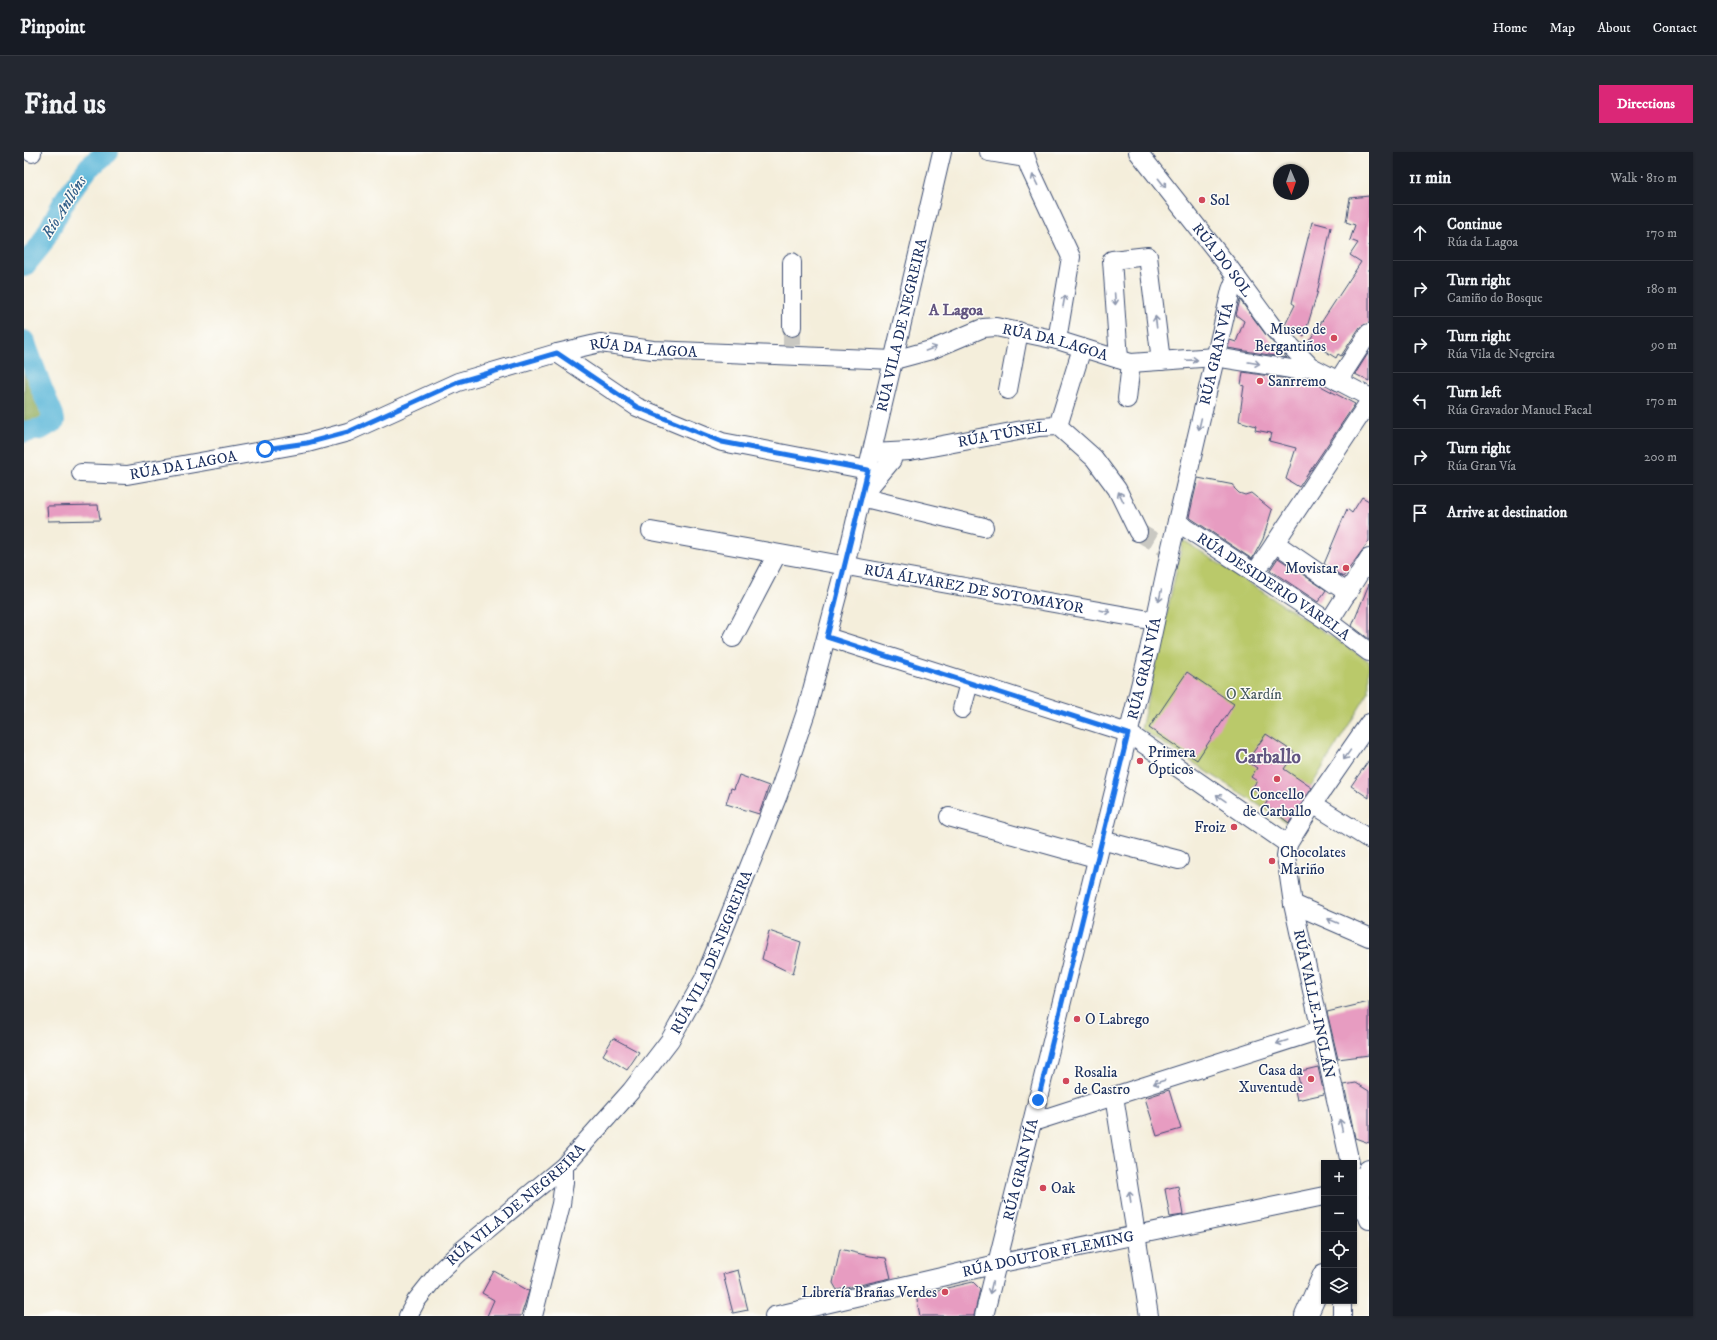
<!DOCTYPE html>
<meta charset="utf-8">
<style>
body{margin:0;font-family:"IM FELL DW Pica",serif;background:#242831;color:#f1f3f6}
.controls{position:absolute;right:12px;bottom:12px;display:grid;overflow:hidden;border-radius:0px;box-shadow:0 1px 3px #0004}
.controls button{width:36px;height:36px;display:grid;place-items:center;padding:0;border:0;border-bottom:1px solid #363941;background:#171b24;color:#f1f3f6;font:20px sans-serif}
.compass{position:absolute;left:1249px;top:12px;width:36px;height:36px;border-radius:50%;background:#171b24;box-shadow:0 1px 3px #0004;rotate:178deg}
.stop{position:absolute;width:12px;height:12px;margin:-9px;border:3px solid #1a73e8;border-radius:50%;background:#fff}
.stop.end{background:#1a73e8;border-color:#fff;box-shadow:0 1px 4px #0008}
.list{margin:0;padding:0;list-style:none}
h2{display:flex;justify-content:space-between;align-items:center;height:52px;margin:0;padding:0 16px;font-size:17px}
h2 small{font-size:13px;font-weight:400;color:#9ea1a6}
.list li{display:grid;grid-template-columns:26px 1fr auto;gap:12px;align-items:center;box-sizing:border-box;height:56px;padding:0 16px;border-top:1px solid #363941}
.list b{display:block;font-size:15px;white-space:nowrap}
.list p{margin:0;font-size:13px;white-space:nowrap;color:#9ea1a6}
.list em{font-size:13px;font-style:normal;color:#9ea1a6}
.icon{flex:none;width:22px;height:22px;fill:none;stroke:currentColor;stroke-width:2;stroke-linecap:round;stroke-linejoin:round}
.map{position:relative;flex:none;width:1345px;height:1164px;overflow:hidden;border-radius:0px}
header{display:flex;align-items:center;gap:24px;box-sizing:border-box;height:56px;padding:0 20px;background:#171b24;border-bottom:1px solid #363941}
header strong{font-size:19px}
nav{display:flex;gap:22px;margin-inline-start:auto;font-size:14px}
.intro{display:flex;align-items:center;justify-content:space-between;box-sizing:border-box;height:96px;padding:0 24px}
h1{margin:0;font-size:28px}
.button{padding:10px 18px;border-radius:0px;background:#db2777;color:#fff;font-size:14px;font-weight:700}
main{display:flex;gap:24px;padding:0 24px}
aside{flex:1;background:#171b24;border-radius:0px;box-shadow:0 1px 3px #0004}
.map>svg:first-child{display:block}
.green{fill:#bac96b;stroke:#6a7c64}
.forest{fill:#93ad5f;stroke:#576e5e}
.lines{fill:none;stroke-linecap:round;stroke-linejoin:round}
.river{stroke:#5cb7d9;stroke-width:22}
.building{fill:#e79cc1}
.minor-tunnel{stroke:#c9c8c2;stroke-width:18;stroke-dasharray:18 9;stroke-linecap:butt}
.minor-casing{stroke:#3c4c71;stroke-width:20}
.major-casing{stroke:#3c4c71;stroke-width:24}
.minor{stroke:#fff;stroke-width:18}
.major{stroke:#fff;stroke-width:22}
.oneway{stroke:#8d97ae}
.route{stroke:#1a73e8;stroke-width:5}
.poi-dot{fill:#d1495b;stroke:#fdfcf7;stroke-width:1.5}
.labels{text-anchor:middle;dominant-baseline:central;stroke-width:3;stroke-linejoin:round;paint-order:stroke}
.poi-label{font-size:15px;fill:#1b2f5e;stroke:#fdfcf7;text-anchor:start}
.street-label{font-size:15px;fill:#1b2f5e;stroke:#fdfcf7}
.park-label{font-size:15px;fill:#4b5d62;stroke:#fdfcf7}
.water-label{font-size:16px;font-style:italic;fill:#325f89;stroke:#fdfcf7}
.neighbourhood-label{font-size:16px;font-weight:bold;fill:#625581;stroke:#fdfcf7}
.district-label{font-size:19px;font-weight:bold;fill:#625581;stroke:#fdfcf7}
</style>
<header>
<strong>Pinpoint</strong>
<nav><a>Home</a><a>Map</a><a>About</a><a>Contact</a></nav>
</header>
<div class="intro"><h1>Find us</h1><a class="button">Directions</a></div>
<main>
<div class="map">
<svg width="1345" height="1164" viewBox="0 0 1345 1164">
<rect width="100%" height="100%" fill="#fdfcf7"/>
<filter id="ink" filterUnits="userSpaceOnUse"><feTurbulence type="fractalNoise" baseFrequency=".025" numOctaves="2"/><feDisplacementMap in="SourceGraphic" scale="8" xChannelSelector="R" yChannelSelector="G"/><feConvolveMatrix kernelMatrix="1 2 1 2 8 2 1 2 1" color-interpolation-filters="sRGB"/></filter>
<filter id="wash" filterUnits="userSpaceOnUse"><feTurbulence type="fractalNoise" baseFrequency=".012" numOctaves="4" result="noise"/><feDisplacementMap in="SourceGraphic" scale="16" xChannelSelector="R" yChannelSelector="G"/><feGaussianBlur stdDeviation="0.9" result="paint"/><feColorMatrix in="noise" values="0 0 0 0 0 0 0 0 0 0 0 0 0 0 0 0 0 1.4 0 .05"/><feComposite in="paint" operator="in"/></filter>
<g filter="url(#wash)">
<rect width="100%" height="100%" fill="#f4eedb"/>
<!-- green -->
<path class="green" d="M1159 388 1345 509V540L1264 672 1117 577Z"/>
<!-- forest -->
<path class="forest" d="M0 189 19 240 29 263 30 269 17 277 0 280Z"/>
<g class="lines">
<!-- river -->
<path class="river" d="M0 114 17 93 42 46 65 15 84 0
M0 189 19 240 29 263 30 269 17 277 0 280"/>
</g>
<g id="blocks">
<!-- building -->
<path class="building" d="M1345 44V171L1336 175 1317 204 1314 202 1312 206 1285 189 1337 110 1326 103 1334 91 1326 88 1331 73 1322 70 1326 46Z
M1288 70 1307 75 1293 142 1280 185 1268 176 1266 178 1261 173 1271 153 1268 151Z
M1216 148 1242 183 1263 206 1204 196 1206 188 1212 190 1220 169 1212 163Z
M1345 200V229L1331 222Z
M1219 220 1271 228 1278 227 1293 232 1331 252 1275 335 1262 327 1272 296 1245 289 1247 281 1231 278 1232 274 1215 269 1220 234 1217 233Z
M1174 326 1210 333V336L1215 341 1221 343 1227 341 1248 358 1239 387 1228 407 1165 365Z
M1338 345 1345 349V389L1319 425 1300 412 1323 357 1328 361Z
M74 353 76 368 24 369 23 354Z
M1254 406 1302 438 1294 450 1246 418Z
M1345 432V487L1328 474Z
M1163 520 1210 552 1173 608 1125 576Z
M1242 582 1271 601 1260 617 1288 636 1265 671 1241 653 1245 647 1228 636 1233 629 1227 625 1233 616 1223 609Z
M1345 608V646L1327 634Z
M715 623 745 634 735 662 702 652 707 636 710 637Z
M745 779 777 790 769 822 738 807Z
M1345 850V903L1314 907 1303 860Z
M589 886 615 900 603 918 579 903Z
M1294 915 1300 942 1273 948 1270 934 1276 933 1273 920Z
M1332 931 1345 939V991L1331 986 1320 933Z
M1145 938 1157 977 1133 984 1121 946Z
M1154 1034 1159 1063 1146 1065 1141 1037Z
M816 1097 845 1104 862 1106 867 1126 813 1138 809 1131Z
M714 1118 724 1158 709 1161 699 1122Z
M470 1119 505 1139 497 1164H463L470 1148 458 1141Z
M949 1130 956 1137 950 1164H896L892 1143Z"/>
</g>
</g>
<g filter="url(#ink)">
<use href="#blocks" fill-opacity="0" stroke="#3c4c71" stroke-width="1"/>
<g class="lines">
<!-- minor-tunnel -->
<path class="minor-tunnel" d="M768 175V204
M1114 380 1138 394 1147 395"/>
<defs>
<g id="minor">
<path d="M965 0 1002 6"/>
<path d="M1000 0 1006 17 1047 105 1033 188"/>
<path id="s1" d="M1114 0 1204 114 1250 177 1286 214 1345 245"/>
<path d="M8 1V0"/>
<path d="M768 110V175"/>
<path d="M533 201 613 255 698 290 844 318"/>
<path d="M1095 207 1088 108 1124 104 1137 209"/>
<path d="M1314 229 1345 181"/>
<path d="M984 238 995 179"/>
<path d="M1103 247 1107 211"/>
<path d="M1034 274 1058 196"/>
<path id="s2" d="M848 301 886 299 1015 275 1034 274 1070 306 1093 337 1114 380"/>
<path d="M868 308 837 345 960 375"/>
<path id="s3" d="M57 321 103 323 283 291 324 280 434 230 533 201 576 191 629 198 870 208 907 198 959 176 972 175 1033 188 1107 211 1191 205 1273 218 1286 214"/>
<path id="s4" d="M1153 370 1305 470 1345 500"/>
<path id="s5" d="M627 379 1131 469"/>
<path d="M1251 391 1324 441"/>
<path d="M1231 421 1345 250"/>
<path d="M1305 470 1345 406"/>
<path d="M803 485 1104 581 1264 692"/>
<path d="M709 486 753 402"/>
<path d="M938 557 945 531"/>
<path d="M1289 652 1345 687"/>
<path d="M925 665 1072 706"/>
<path d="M1077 688 1155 708"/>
<path d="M1269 752 1345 785"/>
<path d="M1090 944 1125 1164"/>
<path d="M1009 970 1296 878"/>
<path d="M1326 1011 1269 752 1262 704 1264 692 1289 652 1345 571"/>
<path d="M1330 1024 1345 1068"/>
<path d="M1318 1149V1164"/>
<path id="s6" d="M384 1164 392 1149 416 1119 436 1100 540 1014 607 939 646 888 680 827 754 643 783 557 821 414 918 0"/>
<path d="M509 1164 537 1052 540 1030V1014"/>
<path id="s7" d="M750 1164 973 1112 1300 1044"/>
<path id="s8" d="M960 1164 1125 498 1147 395 1207 138 1212 125"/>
</g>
<path id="major" d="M1330 1055 1345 1019
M1282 1164 1300 1123"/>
</defs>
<!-- minor casing -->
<use href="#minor" class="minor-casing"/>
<!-- major casing -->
<use href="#major" class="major-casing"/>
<!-- minor -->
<use href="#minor" class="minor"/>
<!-- major -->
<use href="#major" class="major"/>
</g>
<!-- one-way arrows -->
<defs><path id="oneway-shaft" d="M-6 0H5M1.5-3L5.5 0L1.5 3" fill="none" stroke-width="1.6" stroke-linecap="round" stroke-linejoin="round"/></defs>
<g class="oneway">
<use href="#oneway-shaft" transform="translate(1011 28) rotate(-116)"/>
<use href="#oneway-shaft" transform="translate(1138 31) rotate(52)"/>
<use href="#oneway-shaft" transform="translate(1091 147) rotate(86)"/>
<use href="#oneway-shaft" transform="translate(1040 149) rotate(-80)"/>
<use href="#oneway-shaft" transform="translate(1132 170) rotate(-97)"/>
<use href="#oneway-shaft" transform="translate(907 197) rotate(-20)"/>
<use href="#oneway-shaft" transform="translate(1168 208) rotate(-2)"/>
<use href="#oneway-shaft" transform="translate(1230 211) rotate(9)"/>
<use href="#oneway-shaft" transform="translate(1176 272) rotate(103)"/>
<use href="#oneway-shaft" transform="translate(1097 345) rotate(-116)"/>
<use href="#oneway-shaft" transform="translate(1136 444) rotate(102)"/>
<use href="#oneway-shaft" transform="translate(1081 459) rotate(10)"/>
<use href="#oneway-shaft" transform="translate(1323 603) rotate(125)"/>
<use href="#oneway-shaft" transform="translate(1197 646) rotate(-145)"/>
<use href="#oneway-shaft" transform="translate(1309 769) rotate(-157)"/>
<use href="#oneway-shaft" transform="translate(1258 890) rotate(162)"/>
<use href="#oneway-shaft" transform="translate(1135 930) rotate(162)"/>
<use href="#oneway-shaft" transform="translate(1317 973) rotate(-103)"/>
<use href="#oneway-shaft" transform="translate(1106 1045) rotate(-99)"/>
<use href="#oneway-shaft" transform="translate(967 1136) rotate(103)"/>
</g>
</g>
<g class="lines" filter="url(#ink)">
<!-- route -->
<path class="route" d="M241 297 283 291 324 280 434 230 533 201 613 255 698 290 844 318 803 485 1104 582 1014 948"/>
</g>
<!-- markers -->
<g class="poi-dot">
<circle cx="1178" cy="48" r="4"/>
<circle cx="1310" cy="186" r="4"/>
<circle cx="1236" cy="229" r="4"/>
<circle cx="1322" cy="416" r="4"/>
<circle cx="1116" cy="609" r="4"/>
<circle cx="1253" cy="627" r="4"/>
<circle cx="1210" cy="675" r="4"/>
<circle cx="1248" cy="709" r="4"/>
<circle cx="1053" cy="867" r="4"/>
<circle cx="1287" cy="927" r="4"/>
<circle cx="1042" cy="929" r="4"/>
<circle cx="1019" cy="1036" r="4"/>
<circle cx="921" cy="1140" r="4"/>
</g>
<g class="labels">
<!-- poi labels -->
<g class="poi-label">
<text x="1186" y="48">Sol</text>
<text x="1302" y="177" text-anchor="end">Museo de<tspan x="1302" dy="17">Bergantiños</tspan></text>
<text x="1244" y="229">Sanrremo</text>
<text x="1314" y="416" text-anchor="end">Movistar</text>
<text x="1124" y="600">Primera<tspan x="1124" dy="17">Ópticos</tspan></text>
<text x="1253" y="642" text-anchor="middle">Concello<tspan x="1253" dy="17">de Carballo</tspan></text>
<text x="1202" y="675" text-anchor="end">Froiz</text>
<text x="1256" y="700">Chocolates<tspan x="1256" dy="17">Mariño</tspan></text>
<text x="1061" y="867">O Labrego</text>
<text x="1279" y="918" text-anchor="end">Casa da<tspan x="1279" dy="17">Xuventude</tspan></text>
<text x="1050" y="920">Rosalia<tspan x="1050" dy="17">de Castro</tspan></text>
<text x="1027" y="1036">Oak</text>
<text x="913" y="1140" text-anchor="end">Librería Brañas Verdes</text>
</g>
<!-- street labels -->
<g class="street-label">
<text stroke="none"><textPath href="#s1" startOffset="137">RÚA DO SOL</textPath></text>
<text stroke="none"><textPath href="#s6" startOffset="1137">RÚA VILA DE NEGREIRA</textPath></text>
<text stroke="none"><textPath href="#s3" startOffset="1003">RÚA DA LAGOA</textPath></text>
<text stroke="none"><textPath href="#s3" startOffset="583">RÚA DA LAGOA</textPath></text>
<text stroke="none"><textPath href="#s8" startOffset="990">RÚA GRAN VÍA</textPath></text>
<text stroke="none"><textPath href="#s2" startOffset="132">RÚA TÚNEL</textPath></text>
<text stroke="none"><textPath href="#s3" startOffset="103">RÚA DA LAGOA</textPath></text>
<text stroke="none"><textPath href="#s4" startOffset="116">RÚA DESIDERIO VARELA</textPath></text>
<text stroke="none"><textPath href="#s5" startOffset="328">RÚA ÁLVAREZ DE SOTOMAYOR</textPath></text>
<text stroke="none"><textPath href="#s8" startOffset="667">RÚA GRAN VÍA</textPath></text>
<text stroke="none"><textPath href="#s6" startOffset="480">RÚA VILA DE NEGREIRA</textPath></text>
<text transform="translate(1290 852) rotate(78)">RÚA VALLE-INCLÁN</text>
<text stroke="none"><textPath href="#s8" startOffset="151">RÚA GRAN VÍA</textPath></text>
<text stroke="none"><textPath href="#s6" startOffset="156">RÚA VILA DE NEGREIRA</textPath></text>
<text stroke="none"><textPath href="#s7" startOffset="281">RÚA DOUTOR FLEMING</textPath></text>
</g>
<!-- park labels -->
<g class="park-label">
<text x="1230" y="542">O Xardín</text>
</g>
<!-- water labels -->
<g class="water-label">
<text transform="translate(40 55) rotate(-58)">Río Anllóns</text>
</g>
<!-- neighbourhood labels -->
<g class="neighbourhood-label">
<text x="932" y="158">A Lagoa</text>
</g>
<!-- district labels -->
<g class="district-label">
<text x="1244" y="605">Carballo</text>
</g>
</g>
</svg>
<div class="controls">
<button>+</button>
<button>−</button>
<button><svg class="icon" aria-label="locate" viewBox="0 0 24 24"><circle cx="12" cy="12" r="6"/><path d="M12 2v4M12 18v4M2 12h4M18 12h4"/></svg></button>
<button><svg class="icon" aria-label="layers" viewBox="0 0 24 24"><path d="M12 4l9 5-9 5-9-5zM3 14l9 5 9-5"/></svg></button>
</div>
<svg class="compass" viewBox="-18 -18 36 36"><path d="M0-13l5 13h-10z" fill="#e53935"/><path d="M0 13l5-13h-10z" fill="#9ea1a6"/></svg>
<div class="stop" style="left:241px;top:297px"></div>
<div class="stop end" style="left:1014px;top:948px"></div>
</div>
<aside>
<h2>11 min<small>Walk · 810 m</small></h2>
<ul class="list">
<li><svg class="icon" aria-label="ahead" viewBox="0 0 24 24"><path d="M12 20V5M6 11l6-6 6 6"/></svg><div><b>Continue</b><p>Rúa da Lagoa</p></div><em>170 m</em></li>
<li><svg class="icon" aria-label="right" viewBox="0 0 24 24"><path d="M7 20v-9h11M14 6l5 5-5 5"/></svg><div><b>Turn right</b><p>Camiño do Bosque</p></div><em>180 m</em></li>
<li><svg class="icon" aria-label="right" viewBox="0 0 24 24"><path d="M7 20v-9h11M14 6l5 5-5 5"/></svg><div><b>Turn right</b><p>Rúa Vila de Negreira</p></div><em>90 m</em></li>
<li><svg class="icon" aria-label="left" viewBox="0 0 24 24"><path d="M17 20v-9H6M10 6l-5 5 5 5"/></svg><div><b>Turn left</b><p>Rúa Gravador Manuel Facal</p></div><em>170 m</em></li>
<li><svg class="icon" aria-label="right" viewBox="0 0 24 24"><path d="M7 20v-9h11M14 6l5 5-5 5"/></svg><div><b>Turn right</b><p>Rúa Gran Vía</p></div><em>200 m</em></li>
<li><svg class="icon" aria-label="arrive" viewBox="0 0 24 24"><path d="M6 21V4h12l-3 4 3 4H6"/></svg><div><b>Arrive at destination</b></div></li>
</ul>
</aside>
</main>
